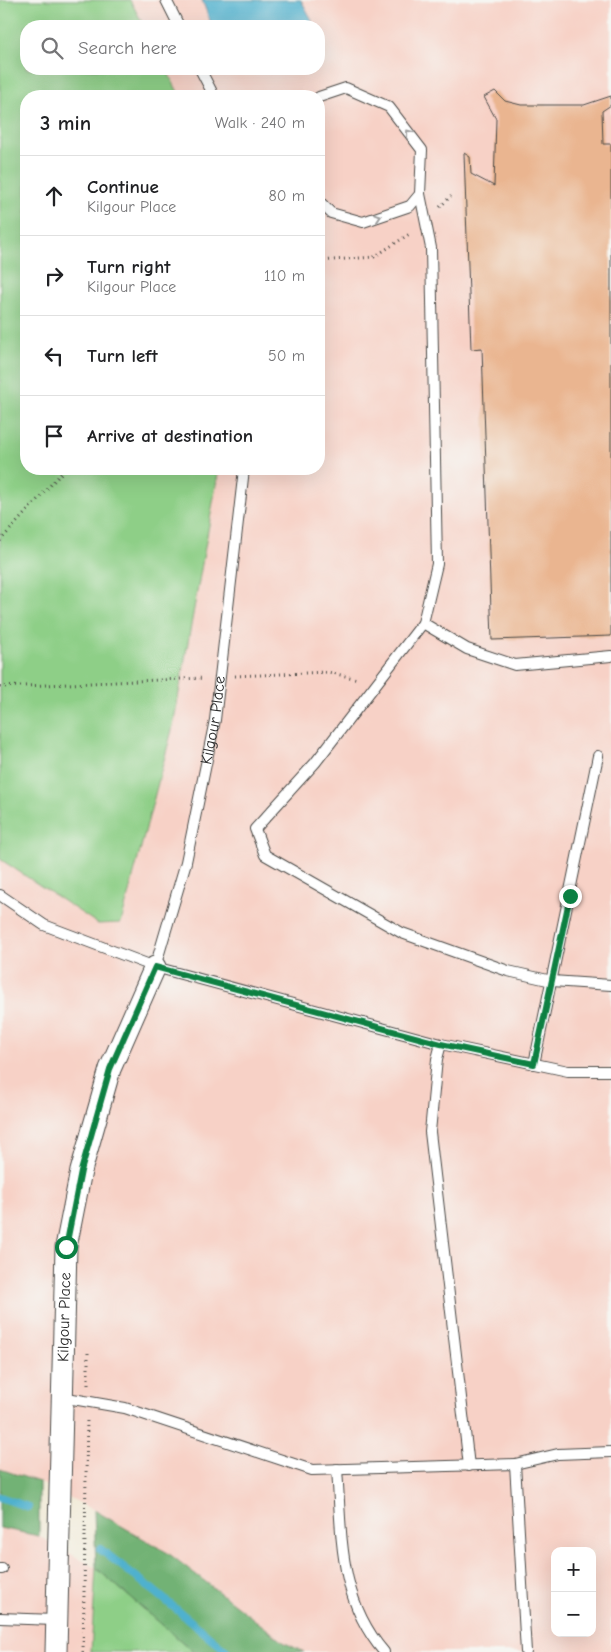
<!DOCTYPE html>
<meta charset="utf-8">
<style>
body{margin:0;font-family:"Comic Neue",sans-serif;background:#f2f2f2;color:#202124}
.controls{position:absolute;right:15px;bottom:15px;display:grid;overflow:hidden;border-radius:10px;box-shadow:0 5px 20px #0002}
.controls button{width:45px;height:45px;display:grid;place-items:center;padding:0;border:0;border-bottom:1px solid #e0e0e0;background:#fff;color:#202124;font:25px sans-serif}
.stop{position:absolute;width:15px;height:15px;margin:-11px;border:4px solid #0b8043;border-radius:50%;background:#fff}
.stop.end{background:#0b8043;border-color:#fff;box-shadow:0 1px 5px #0008}
.list{margin:0;padding:0;list-style:none}
h2{display:flex;justify-content:space-between;align-items:center;height:65px;margin:0;padding:0 20px;font-size:21px}
h2 small{font-size:16px;font-weight:400;color:#757577}
.list li{display:grid;grid-template-columns:32px 1fr auto;gap:15px;align-items:center;box-sizing:border-box;height:80px;padding:0 20px;border-top:1px solid #e0e0e0}
.list b{display:block;font-size:19px;white-space:nowrap}
.list p{margin:0;font-size:16px;white-space:nowrap;color:#757577}
.list em{font-size:16px;font-style:normal;color:#757577}
.icon{flex:none;width:28px;height:28px;fill:none;stroke:currentColor;stroke-width:2;stroke-linecap:round;stroke-linejoin:round}
.map{position:relative;flex:none;width:611px;height:1652px;overflow:hidden}
.search{position:absolute;background:#fff;box-shadow:0 5px 20px #0002;left:20px;top:20px;width:305px;height:55px;display:flex;align-items:center;gap:12px;box-sizing:border-box;padding:0 18px;border-radius:20px;color:#757577;font-size:19px}
.panel{position:absolute;background:#fff;box-shadow:0 5px 20px #0002;left:20px;top:90px;width:305px;height:385px;border-radius:20px}
.map>svg:first-child{display:block}
.built{fill:#f7d1c6;fill-rule:evenodd}
.green{fill:#8ecf87;stroke:#5c7d59}
.forest{fill:#72b274;stroke:#4e6e50}
.water{fill:#50b1ce;stroke:#3e6e7c}
.lines{fill:none;stroke-linecap:round;stroke-linejoin:round}
.stream{stroke:#50b1ce;stroke-width:8}
.building{fill:#eab590}
.lane-casing{stroke:#494845;stroke-width:12}
.street-casing{stroke:#494845;stroke-width:23}
.path{stroke:#494845;stroke-width:3;stroke-dasharray:1 4;stroke-linecap:butt}
.lane{stroke:#fff;stroke-width:10}
.street{stroke:#fff;stroke-width:21}
.oneway{stroke:#a0a0a0}
.route{stroke:#0b8043;stroke-width:6}
.labels{text-anchor:middle;dominant-baseline:central;stroke-width:4;stroke-linejoin:round;paint-order:stroke}
.street-label{font-size:16px;fill:#2b2b2b;stroke:#f6f6f2}
</style>
<div class="map">
<svg width="611" height="1652" viewBox="0 0 611 1652">
<rect width="100%" height="100%" fill="#f6f6f2"/>
<filter id="ink" filterUnits="userSpaceOnUse"><feTurbulence type="fractalNoise" baseFrequency=".02" numOctaves="2"/><feDisplacementMap in="SourceGraphic" scale="10" xChannelSelector="R" yChannelSelector="G"/><feConvolveMatrix kernelMatrix="1 2 1 2 8 2 1 2 1" color-interpolation-filters="sRGB"/></filter>
<filter id="wash" filterUnits="userSpaceOnUse"><feTurbulence type="fractalNoise" baseFrequency=".0096" numOctaves="4" result="noise"/><feDisplacementMap in="SourceGraphic" scale="20" xChannelSelector="R" yChannelSelector="G"/><feGaussianBlur stdDeviation="1.12" result="paint"/><feColorMatrix in="noise" values="0 0 0 0 0 0 0 0 0 0 0 0 0 0 0 0 0 1.4 0 .05"/><feComposite in="paint" operator="in"/></filter>
<g filter="url(#wash)">
<rect width="100%" height="100%" fill="#f1ead7"/>
<!-- built -->
<path class="built" d="M130 0H611V1652H304L285 1643 168 1553 94 1510 39 1482 0 1469V859L98 924 121 923 173 726 219 469H319V96H180L166 69H319V26H144ZM555 1551H592V1633H555Z
M0 1528 39 1536 96 1568 91 1652H0Z"/>
<!-- green -->
<path class="green" d="M0 0H130L144 26H26V69H166L180 96H26V469H219L173 726 121 923 98 924 0 859Z
M96 1568 194 1652H91Z"/>
<!-- forest -->
<path class="forest" d="M0 1469 39 1482V1536L0 1528Z
M94 1510 168 1553 285 1643 304 1652H194L96 1568Z"/>
<!-- water -->
<path class="water" d="M202 0H301L312 20 307 26H212Z"/>
<g class="lines">
<!-- stream -->
<path class="stream" d="M0 1497 28 1507
M100 1549 153 1590 228 1652"/>
</g>
<g id="blocks">
<!-- building -->
<path class="building" d="M495 91 505 101 521 105H584L611 96V105L602 111 603 144H611V636L492 640 482 348 471 349 464 153 470 157 471 174 494 186 496 119 484 97Z"/>
</g>
</g>
<g filter="url(#ink)">
<use href="#blocks" fill-opacity="0" stroke="#494845" stroke-width="1"/>
<g class="lines">
<defs>
<g id="lane">
<path d="M166 0 179 26"/>
<path d="M200 69 214 96"/>
<path d="M319 97 346 88 389 107 422 150 420 194 431 248 437 564 423 623 467 649 515 665 611 656"/>
<path d="M319 201 331 213 363 222 410 206 420 194"/>
<path d="M423 623 315 763 255 829 265 855 402 933 508 971 552 981 611 985"/>
<path d="M0 895 44 925 155 967 441 1044 568 1071H611"/>
<path id="s1" d="M155 967 186 862 215 720 244 469"/>
<path d="M441 1044 437 1059 430 1132 469 1466"/>
<path d="M534 1064 598 756"/>
<path d="M61 1397 125 1408 312 1470 515 1464 526 1652"/>
<path d="M515 1464 558 1454 611 1452"/>
<path d="M337 1469C342 1536 338 1598 384 1652"/>
<path d="M0 1569H2"/>
<path d="M0 1618 55 1620"/>
</g>
<g id="street">
<path id="s2" d="M56 1652 66 1247 81 1171 110 1069 155 967"/>
</g>
</defs>
<!-- lane casing -->
<use href="#lane" class="lane-casing"/>
<!-- street casing -->
<use href="#street" class="street-casing"/>
<!-- path -->
<path class="path" d="M440 207 451 196
M319 261 374 257 411 233
M0 541 65 469
M235 676 328 672 358 679
M0 687 204 678
M88 1384V1353
M83 1652 87 1418"/>
<!-- lane -->
<use href="#lane" class="lane"/>
<!-- street -->
<use href="#street" class="street"/>
</g>
<!-- one-way arrows -->
<defs><path id="oneway-chevron" d="M-2-3.5L2.5 0L-2 3.5" fill="none" stroke-width="1.6" stroke-linecap="round" stroke-linejoin="round" transform="scale(1.25)"/></defs>
<g class="oneway">
<use href="#oneway-chevron" transform="translate(409 133) rotate(-128)"/>
<use href="#oneway-chevron" transform="translate(378 217) rotate(-18)"/>
</g>
</g>
<g class="lines" filter="url(#ink)">
<!-- route -->
<path class="route" d="M66 1247 81 1171 110 1069 155 967 441 1044 534 1064 570 896"/>
</g>
<g class="labels">
<!-- street labels -->
<g class="street-label">
<text stroke="none"><textPath href="#s1" startOffset="254">Kilgour Place</textPath></text>
<text stroke="none"><textPath href="#s2" startOffset="335">Kilgour Place</textPath></text>
</g>
</g>
</svg>
<div class="controls">
<button>+</button>
<button>−</button>
</div>
<div class="stop" style="left:66px;top:1247px"></div>
<div class="stop end" style="left:570px;top:896px"></div>
<div class="search"><svg class="icon" aria-label="search" viewBox="0 0 24 24"><circle cx="10" cy="10" r="6"/><path d="M15 15l6 6"/></svg>Search here</div>
<section class="panel">
<h2>3 min<small>Walk · 240 m</small></h2>
<ul class="list">
<li><svg class="icon" aria-label="ahead" viewBox="0 0 24 24"><path d="M12 20V5M6 11l6-6 6 6"/></svg><div><b>Continue</b><p>Kilgour Place</p></div><em>80 m</em></li>
<li><svg class="icon" aria-label="right" viewBox="0 0 24 24"><path d="M7 20v-9h11M14 6l5 5-5 5"/></svg><div><b>Turn right</b><p>Kilgour Place</p></div><em>110 m</em></li>
<li><svg class="icon" aria-label="left" viewBox="0 0 24 24"><path d="M17 20v-9H6M10 6l-5 5 5 5"/></svg><div><b>Turn left</b></div><em>50 m</em></li>
<li><svg class="icon" aria-label="arrive" viewBox="0 0 24 24"><path d="M6 21V4h12l-3 4 3 4H6"/></svg><div><b>Arrive at destination</b></div></li>
</ul>
</section>
</div>
